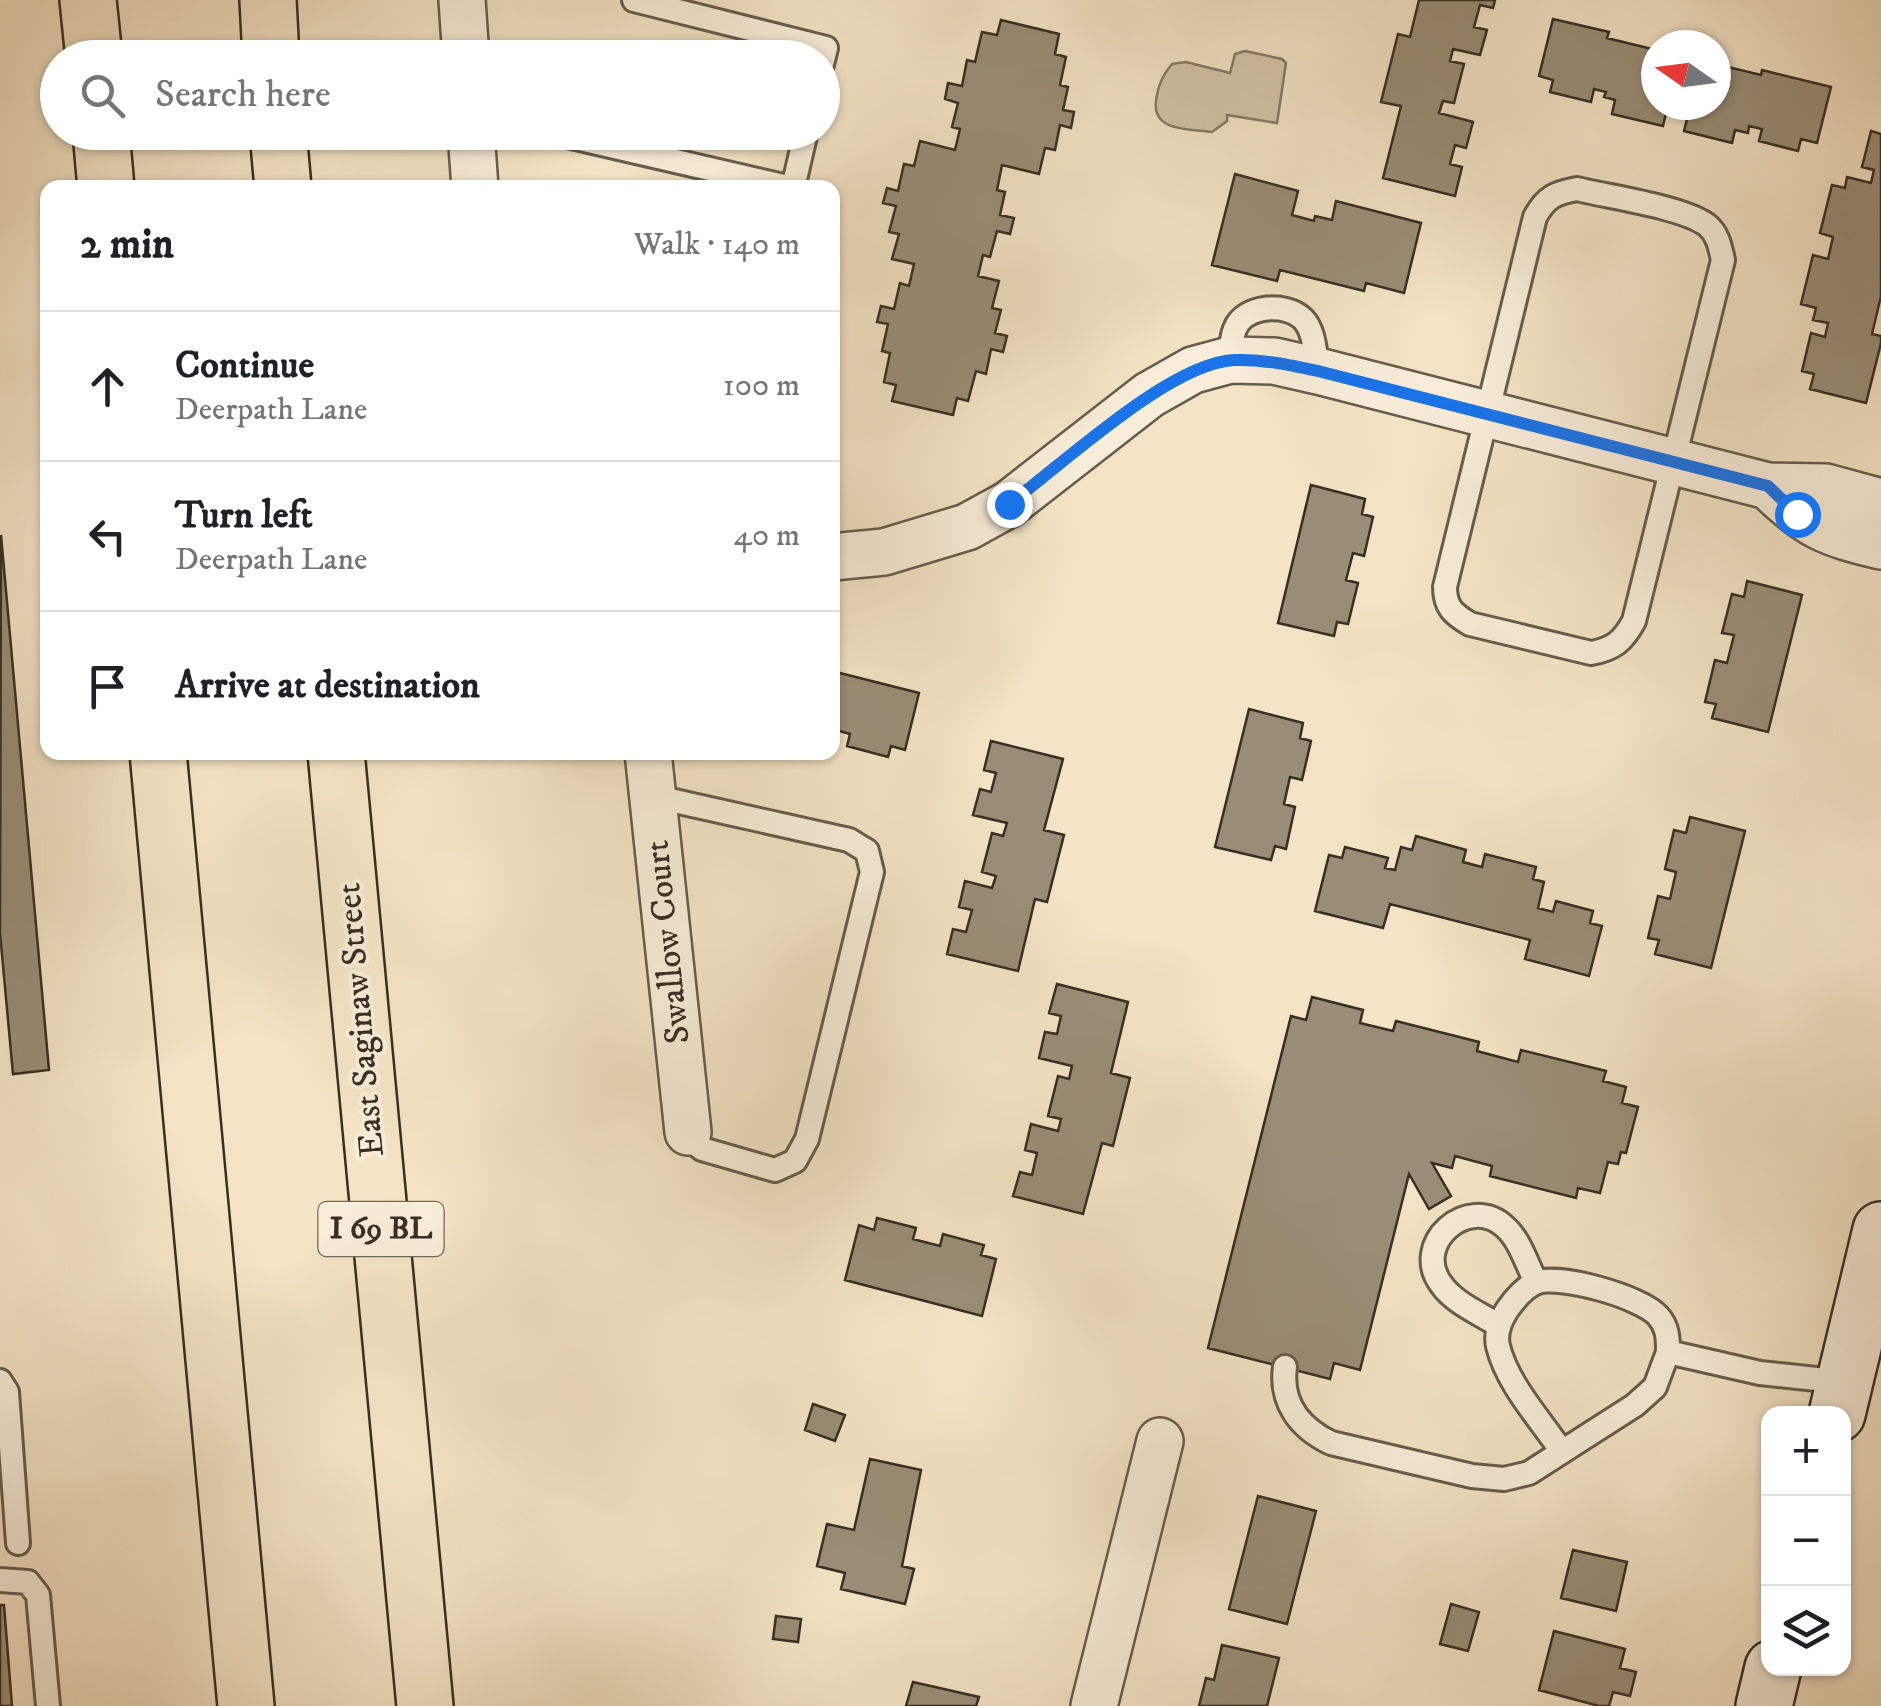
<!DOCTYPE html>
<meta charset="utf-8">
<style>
body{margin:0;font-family:"IM FELL DW Pica",serif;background:#f6f6f6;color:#202124}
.controls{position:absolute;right:30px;bottom:30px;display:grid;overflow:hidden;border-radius:20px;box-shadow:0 2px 8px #0004}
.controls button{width:90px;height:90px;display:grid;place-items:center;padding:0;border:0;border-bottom:2px solid #e0e0e0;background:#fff;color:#202124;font:50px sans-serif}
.compass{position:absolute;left:1641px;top:30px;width:90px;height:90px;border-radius:50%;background:#fff;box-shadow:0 2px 8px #0004;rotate:284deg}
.stop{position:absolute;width:30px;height:30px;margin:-22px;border:8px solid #1a73e8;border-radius:50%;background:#fff}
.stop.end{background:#1a73e8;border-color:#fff;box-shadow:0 2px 10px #0008}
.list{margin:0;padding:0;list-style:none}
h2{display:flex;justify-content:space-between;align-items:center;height:130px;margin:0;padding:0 40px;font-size:42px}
h2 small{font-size:32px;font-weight:400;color:#757577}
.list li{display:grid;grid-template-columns:65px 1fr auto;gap:30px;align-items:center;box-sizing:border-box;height:150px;padding:0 40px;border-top:2px solid #e0e0e0}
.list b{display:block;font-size:38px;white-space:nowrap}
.list p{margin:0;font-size:32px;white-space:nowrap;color:#757577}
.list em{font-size:32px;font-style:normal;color:#757577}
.icon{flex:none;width:55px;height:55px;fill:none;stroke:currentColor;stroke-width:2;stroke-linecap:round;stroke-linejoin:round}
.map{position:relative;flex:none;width:1881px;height:1706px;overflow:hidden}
.search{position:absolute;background:#fff;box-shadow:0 2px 8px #0004;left:40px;top:40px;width:800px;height:110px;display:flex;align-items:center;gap:25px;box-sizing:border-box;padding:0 35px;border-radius:55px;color:#757577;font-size:38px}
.panel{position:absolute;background:#fff;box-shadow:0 2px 8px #0004;left:40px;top:180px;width:800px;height:580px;border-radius:20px}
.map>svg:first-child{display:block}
.green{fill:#d4c5a9;stroke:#867a66;stroke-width:2.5}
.building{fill:#9a8d77;stroke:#382e23;stroke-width:2.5}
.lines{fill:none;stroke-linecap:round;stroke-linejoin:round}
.service-casing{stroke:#675c4c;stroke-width:28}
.minor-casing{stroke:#675c4c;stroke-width:50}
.secondary-casing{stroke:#382e23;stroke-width:60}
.primary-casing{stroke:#382e23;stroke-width:60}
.service{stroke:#f8edd9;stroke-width:22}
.minor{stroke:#f8edd9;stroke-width:45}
.secondary{stroke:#f8edd9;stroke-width:55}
.primary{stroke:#f4e4c5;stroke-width:55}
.route{stroke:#1a73e8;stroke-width:12}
.labels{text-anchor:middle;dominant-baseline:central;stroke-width:8;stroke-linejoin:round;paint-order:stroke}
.shield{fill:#f8edd9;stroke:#72675a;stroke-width:2.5}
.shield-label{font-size:32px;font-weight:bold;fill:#382e23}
.street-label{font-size:35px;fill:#382e23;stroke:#f8edd9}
</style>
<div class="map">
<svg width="1881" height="1706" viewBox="0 0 1881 1706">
<rect width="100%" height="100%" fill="#f4e4c5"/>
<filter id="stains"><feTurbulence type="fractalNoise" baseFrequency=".002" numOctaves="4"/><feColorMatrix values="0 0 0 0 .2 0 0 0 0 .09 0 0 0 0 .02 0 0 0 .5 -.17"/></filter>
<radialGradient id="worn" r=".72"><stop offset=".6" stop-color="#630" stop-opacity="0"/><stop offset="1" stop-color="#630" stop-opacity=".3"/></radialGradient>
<!-- green -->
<path class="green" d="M1245 51 1282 59 1286 63 1277 123 1227 115V121L1212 132C1190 129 1152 132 1156 101 1158 86 1162 76 1172 64L1186 62 1230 73 1235 54Z"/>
<!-- building -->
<path class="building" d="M1419 0H1495L1493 8 1480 5 1474 27 1487 30 1480 55 1453 49 1450 61 1464 64 1454 103 1443 101 1439 113 1473 122 1466 148 1455 145 1450 164 1462 167 1455 196 1383 178 1401 106 1381 102 1398 34 1410 37Z
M1553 19 1609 32 1607 38 1656 50V105H1716V64L1761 75 1762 70 1831 87 1817 143 1801 139 1798 151 1759 141 1762 129 1749 126 1748 133 1735 130 1732 143 1684 131 1687 119 1666 113 1663 126 1612 114 1615 100 1604 97 1606 92 1594 89 1591 102 1550 92 1553 80 1539 76Z
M1001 20 1059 34 1055 54 1066 57 1060 85 1068 87 1063 110 1074 112 1071 128 1060 125 1055 150 1045 148 1039 174 1002 165 997 190 1005 192 1000 215 1014 218 1010 234 997 231 990 257 983 255 978 276 999 281 992 308 1001 310 995 333 1007 336 1003 352 991 349 986 374 976 371 968 401 957 398 953 415 892 401 896 385 884 382 890 353 882 351 888 324 877 322 881 306 894 309 900 283 909 286 914 264 892 259 899 234 889 232 896 206 883 203 887 188 898 191 904 164 914 166 920 141 955 150 960 129 952 127 958 103 945 99 948 83 962 86 967 60 975 62 982 32 997 35Z
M1871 131 1881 134V296L1872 334 1881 336V343L1866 403 1810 389 1814 374 1802 371 1811 333 1825 337 1828 323 1813 320 1816 308 1801 304 1813 255 1828 259 1833 237 1820 233 1832 185 1845 188 1847 177 1871 183 1874 170 1862 167Z
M1235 174 1298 191 1292 215 1314 221 1315 216 1332 220 1336 201 1421 223 1404 293 1366 283 1364 291 1280 270 1277 281 1212 265Z
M1311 485 1365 499 1362 514 1373 517 1364 556 1353 553 1346 580 1358 583 1348 624 1337 622 1334 636 1278 623Z
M1 535 49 1070 13 1074 0 933Z
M1747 581 1802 595 1768 732 1712 718 1716 704 1705 702 1715 660 1727 663 1734 635 1722 633 1732 594 1744 597Z
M832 671 919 693 905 750 891 746 888 757 847 746 850 734 832 729Z
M1249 709 1303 723 1300 738 1311 741 1302 780 1290 777 1284 804 1295 807 1286 849 1275 846 1271 860 1215 847Z
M991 741 1063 759 1044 830 1064 835 1047 902 1035 899 1018 971 947 954 953 929 966 932 972 910 959 907 965 881 992 888 996 876 982 872 992 833 1003 836 1007 823 973 815 980 789 991 792 996 773 984 770Z
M1690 817 1745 831 1711 968 1655 954 1659 940 1648 938 1658 896 1670 899 1676 872 1665 869 1674 830 1686 833Z
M1416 836 1466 850 1463 862 1482 867 1485 854 1536 867 1533 879 1544 882 1538 908 1553 912 1556 901 1593 911 1590 923 1602 926 1589 976 1525 959 1530 940 1390 904 1383 928 1315 911 1329 855 1342 858 1345 847 1388 858 1385 868 1395 870 1401 847 1412 850Z
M1057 984 1128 1002 1111 1073 1130 1078 1113 1146 1102 1143 1083 1214 1013 1196 1020 1172 1032 1175 1037 1153 1025 1150 1031 1124 1058 1131 1061 1119 1048 1116 1058 1076 1069 1079 1072 1066 1039 1058 1045 1032 1057 1034 1061 1016 1049 1013Z
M1312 997 1363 1010 1360 1023 1393 1031 1396 1021 1479 1042 1477 1051 1518 1062 1521 1050 1606 1071 1603 1081 1626 1087 1622 1103 1638 1107 1626 1153 1621 1152 1618 1164 1608 1162 1600 1193 1578 1188 1576 1198 1490 1176 1492 1166 1455 1156 1452 1168 1432 1163 1451 1196 1429 1209 1409 1174 1360 1370 1334 1363 1330 1379 1208 1348 1291 1016 1306 1020Z
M877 1218 916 1228 913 1239 940 1246 943 1234 984 1245 981 1255 996 1259 982 1316 845 1280 859 1225 874 1230Z
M813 1404 845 1415 835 1441 805 1430Z
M870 1459 921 1470 902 1566 914 1569 905 1604 841 1589 845 1573 817 1566 827 1524 854 1530Z
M1258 1496 1316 1511 1287 1624 1229 1609Z
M1573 1550 1627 1562 1616 1611 1561 1598Z
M1451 1604 1479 1612 1468 1651 1440 1644Z
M0 1605H4L12 1706H0Z
M776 1616 801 1619 798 1642 773 1639Z
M1554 1631 1625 1649 1620 1668 1636 1672 1630 1696 1613 1692 1609 1706H1599L1539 1690Z
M1222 1645 1279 1658 1267 1706H1199L1206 1678 1214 1680Z
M913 1682 979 1697 976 1706H906Z"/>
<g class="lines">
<defs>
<path id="service" d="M634 0 826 48 822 64
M550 132 792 188
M793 188 806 132
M1577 189C1609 197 1683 207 1707 225 1718 234 1720 247 1723 260L1634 621C1623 641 1614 649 1591 653L1470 624C1453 614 1445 607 1445 587L1535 217C1546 197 1555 193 1577 189Z
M1230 360C1231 350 1231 338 1235 329 1244 305 1286 302 1303 319 1315 331 1315 355 1318 371
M652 796 849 840 867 851 872 872 807 1139 795 1161 775 1170 702 1149 692 1141 688 1132
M1498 1325C1479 1313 1454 1303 1441 1284 1411 1244 1468 1193 1505 1227 1520 1240 1527 1265 1536 1282
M1285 1367C1280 1403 1300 1428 1331 1443L1472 1476 1504 1479 1529 1473 1635 1405 1655 1387 1668 1352 1760 1373 1844 1382
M0 1381 7 1392 18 1543
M1562 1452C1541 1420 1507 1384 1498 1346 1495 1333 1500 1321 1507 1310 1514 1300 1524 1288 1535 1283 1558 1273 1642 1297 1658 1316 1668 1327 1668 1339 1668 1352
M0 1580 28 1582 38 1595 48 1706"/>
<path id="minor" d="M462 0 466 58
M471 132 475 188
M1768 486C1809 526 1826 533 1881 546
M832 557 884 552 967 527 1009 504 1149 395 1193 370 1230 360 1274 361 1318 371 1768 486 1826 487 1881 502
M648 752 688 1132
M1094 1706 1160 1441"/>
<path id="secondary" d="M1837 1414 1881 1230
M1764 1706 1773 1668"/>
<path id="primary" d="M88 0 94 58
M268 0 271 58
M101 132 106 188
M278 132 283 188
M158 752 246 1706
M336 752 425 1706"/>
</defs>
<!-- service casing -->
<use href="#service" class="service-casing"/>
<!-- minor casing -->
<use href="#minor" class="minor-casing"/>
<!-- secondary casing -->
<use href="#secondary" class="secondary-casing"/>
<!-- primary casing -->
<use href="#primary" class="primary-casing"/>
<!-- service -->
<use href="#service" class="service"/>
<!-- minor -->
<use href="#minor" class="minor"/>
<!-- secondary -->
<use href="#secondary" class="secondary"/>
<!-- primary -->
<use href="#primary" class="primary"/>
</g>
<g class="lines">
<!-- route -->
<path class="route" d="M1009 504C1063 464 1170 363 1234 360 1262 359 1290 365 1318 371L1768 486 1797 514"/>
</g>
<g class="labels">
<!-- shield labels -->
<rect class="shield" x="318.5" y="1202" width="125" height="54" rx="8"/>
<g class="shield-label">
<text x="381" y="1229">I 69 BL</text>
</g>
<!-- street labels -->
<g class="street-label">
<text transform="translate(668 942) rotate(-96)">Swallow Court</text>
<text transform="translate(361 1020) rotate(-95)">East Saginaw Street</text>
</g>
</g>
<rect width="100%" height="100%" filter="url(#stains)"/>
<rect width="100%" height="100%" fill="url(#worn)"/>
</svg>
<div class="controls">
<button>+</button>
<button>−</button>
<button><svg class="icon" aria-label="layers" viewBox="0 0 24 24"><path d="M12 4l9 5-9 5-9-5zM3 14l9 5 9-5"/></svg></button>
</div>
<svg class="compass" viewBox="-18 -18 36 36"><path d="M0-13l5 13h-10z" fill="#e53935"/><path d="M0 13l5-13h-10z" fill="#757577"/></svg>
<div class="stop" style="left:1797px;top:514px"></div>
<div class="stop end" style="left:1009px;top:504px"></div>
<div class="search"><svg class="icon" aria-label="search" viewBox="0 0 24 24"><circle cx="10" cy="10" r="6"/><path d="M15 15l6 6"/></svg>Search here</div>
<section class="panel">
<h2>2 min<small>Walk · 140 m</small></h2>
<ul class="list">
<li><svg class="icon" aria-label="ahead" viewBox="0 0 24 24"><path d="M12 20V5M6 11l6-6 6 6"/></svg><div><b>Continue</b><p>Deerpath Lane</p></div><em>100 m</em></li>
<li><svg class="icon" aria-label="left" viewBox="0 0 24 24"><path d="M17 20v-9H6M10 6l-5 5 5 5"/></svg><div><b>Turn left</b><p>Deerpath Lane</p></div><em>40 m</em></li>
<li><svg class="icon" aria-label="arrive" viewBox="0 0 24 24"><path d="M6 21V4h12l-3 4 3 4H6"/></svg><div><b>Arrive at destination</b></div></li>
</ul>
</section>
</div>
